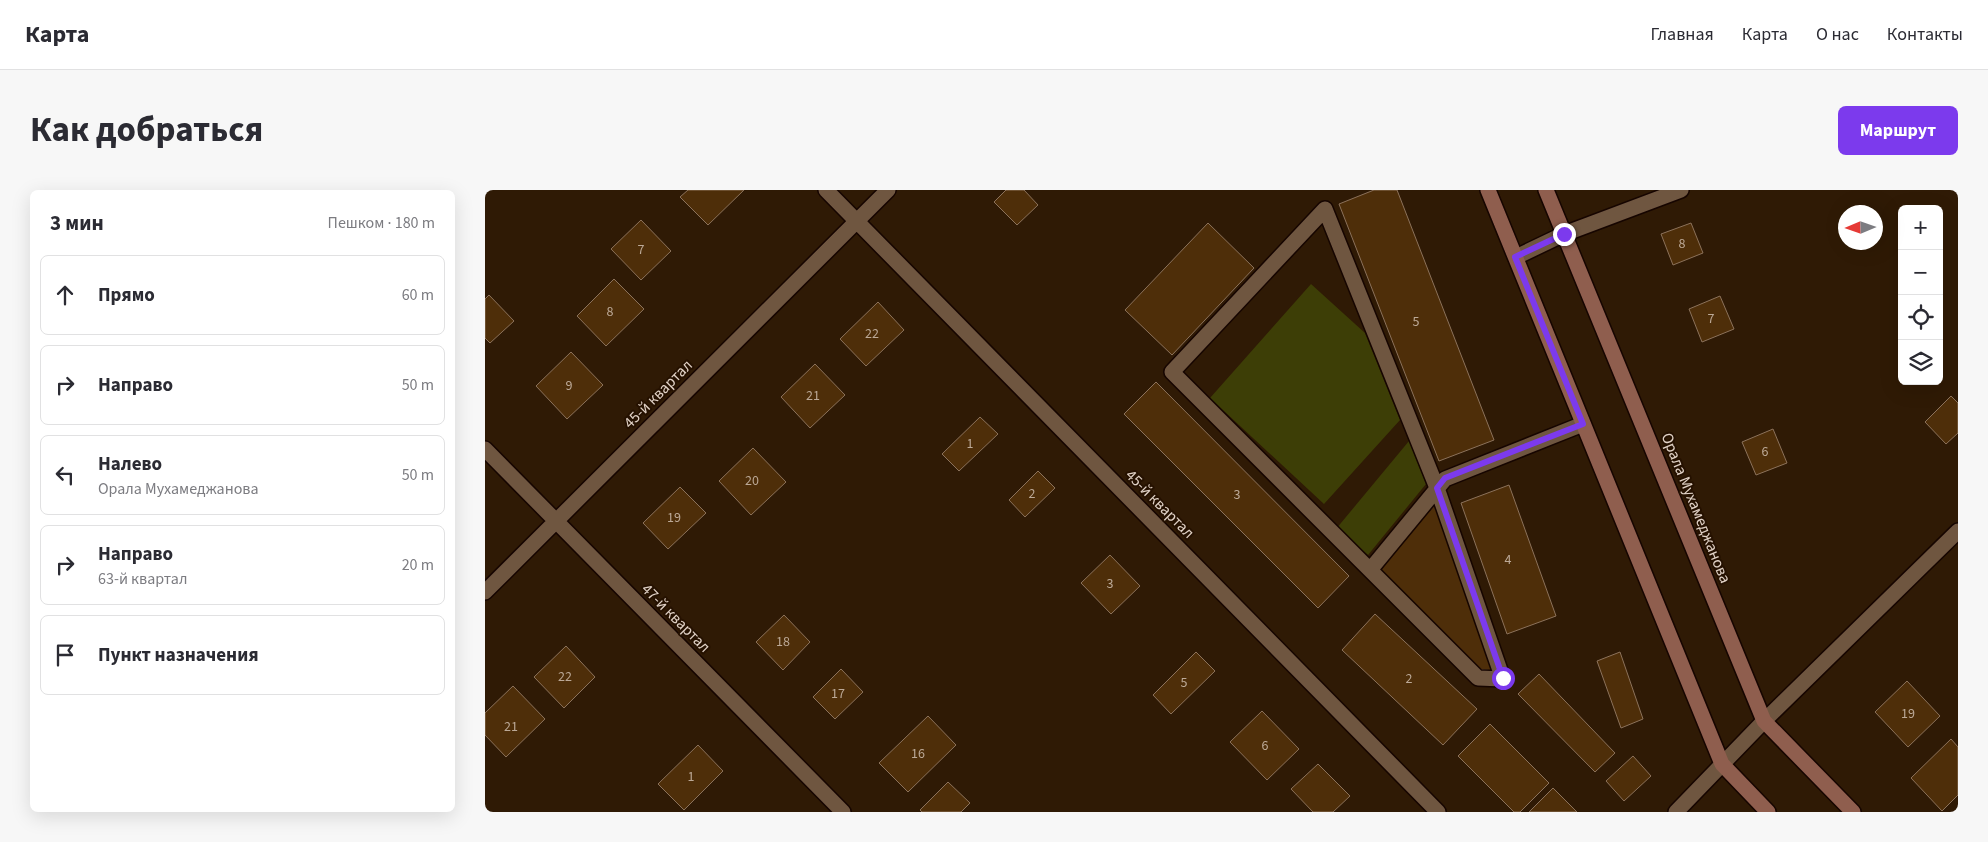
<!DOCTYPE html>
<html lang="ru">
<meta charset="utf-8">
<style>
body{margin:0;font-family:"Source Sans 3",sans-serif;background:#f7f7f7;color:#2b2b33}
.controls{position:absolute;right:15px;top:15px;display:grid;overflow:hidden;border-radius:8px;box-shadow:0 5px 20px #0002}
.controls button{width:45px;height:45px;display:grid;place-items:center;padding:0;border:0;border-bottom:1px solid #e1e1e2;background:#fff;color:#2b2b33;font:25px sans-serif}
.compass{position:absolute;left:1353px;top:15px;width:45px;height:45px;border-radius:50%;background:#fff;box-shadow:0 5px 20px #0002;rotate:268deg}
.stop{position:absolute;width:15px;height:15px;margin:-11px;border:4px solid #7c3aed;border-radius:50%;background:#fff}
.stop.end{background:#7c3aed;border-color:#fff;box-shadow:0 1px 5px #0008}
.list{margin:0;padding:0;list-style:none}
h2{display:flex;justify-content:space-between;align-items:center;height:65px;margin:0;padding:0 20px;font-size:21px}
h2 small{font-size:16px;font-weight:400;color:#7c7c81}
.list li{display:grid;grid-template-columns:32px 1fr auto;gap:15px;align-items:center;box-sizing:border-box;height:80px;margin:0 10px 10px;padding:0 10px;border:1px solid #e1e1e2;border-radius:8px}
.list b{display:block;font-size:19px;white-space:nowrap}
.list p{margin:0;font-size:16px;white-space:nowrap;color:#7c7c81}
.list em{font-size:16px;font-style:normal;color:#7c7c81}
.icon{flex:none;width:28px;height:28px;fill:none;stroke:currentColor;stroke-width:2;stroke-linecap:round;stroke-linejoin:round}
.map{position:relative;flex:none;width:1473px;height:622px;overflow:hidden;border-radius:8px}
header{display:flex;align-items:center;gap:30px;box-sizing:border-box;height:70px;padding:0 25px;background:#fff;border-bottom:1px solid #e1e1e2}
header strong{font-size:24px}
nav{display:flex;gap:28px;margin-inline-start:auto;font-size:18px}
.intro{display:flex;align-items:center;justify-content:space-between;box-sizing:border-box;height:120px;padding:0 30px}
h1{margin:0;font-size:35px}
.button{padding:12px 22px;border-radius:8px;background:#7c3aed;color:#fff;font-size:18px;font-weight:700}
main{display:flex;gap:30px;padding:0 30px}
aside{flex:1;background:#fff;border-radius:8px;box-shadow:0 5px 20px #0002}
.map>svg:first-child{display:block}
.green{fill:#3d3e06}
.building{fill:#4e2e09;stroke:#8c725b}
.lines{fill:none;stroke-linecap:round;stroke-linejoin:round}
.street-casing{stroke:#160500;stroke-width:18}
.secondary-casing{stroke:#160500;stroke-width:18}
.street{stroke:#6f5640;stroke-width:15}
.secondary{stroke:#8f5e4e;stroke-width:15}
.route{stroke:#7c3aed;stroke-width:6}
.labels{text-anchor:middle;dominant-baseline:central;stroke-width:4;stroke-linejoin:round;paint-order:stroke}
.number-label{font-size:14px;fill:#bca997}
.street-label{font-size:16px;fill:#e1d2c6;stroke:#251100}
</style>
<header>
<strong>Карта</strong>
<nav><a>Главная</a><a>Карта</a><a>О нас</a><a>Контакты</a></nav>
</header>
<div class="intro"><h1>Как добраться</h1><a class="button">Маршрут</a></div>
<main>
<aside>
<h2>3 мин<small>Пешком · 180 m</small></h2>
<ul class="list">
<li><svg class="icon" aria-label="ahead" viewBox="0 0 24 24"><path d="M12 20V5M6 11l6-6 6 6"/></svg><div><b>Прямо</b></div><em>60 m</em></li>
<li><svg class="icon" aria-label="right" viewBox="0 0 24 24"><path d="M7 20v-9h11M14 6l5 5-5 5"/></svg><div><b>Направо</b></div><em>50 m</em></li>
<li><svg class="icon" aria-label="left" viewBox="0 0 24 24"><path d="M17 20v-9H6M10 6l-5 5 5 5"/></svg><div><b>Налево</b><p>Орала Мухамеджанова</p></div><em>50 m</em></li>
<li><svg class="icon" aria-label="right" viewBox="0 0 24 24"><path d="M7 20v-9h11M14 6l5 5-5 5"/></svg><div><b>Направо</b><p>63-й квартал</p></div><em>20 m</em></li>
<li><svg class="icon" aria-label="arrive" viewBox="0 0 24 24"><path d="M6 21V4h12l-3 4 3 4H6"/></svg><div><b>Пункт назначения</b></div></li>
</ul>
</aside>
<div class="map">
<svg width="1473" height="622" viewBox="0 0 1473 622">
<rect width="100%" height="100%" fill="#2f1a05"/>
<!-- green -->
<path class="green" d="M826 94 880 143 915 230 839 314 725 208Z
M924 251 941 294 883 365 851 339Z"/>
<!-- building -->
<path class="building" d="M203 0H259L223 35 195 7Z
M521 0H539L553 15 532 35 509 12Z
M889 0H912L1009 250 954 271 854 14Z
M156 30 186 61 156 90 126 59Z
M723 33 769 78 687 165 640 120Z
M1206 33 1218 63 1188 75 1176 44Z
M129 89 159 119 121 156 92 126Z
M4 105 29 131 5 153 0 148V109Z
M1235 106 1249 139 1217 152 1204 119Z
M393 112 419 140 381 176 355 149Z
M86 162 118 195 82 229 51 196Z
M330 174 360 205 325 238 296 207Z
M671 192 864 386 833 418 639 224Z
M1466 206 1473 213V243L1461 254 1440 232Z
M495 227 513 244 474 281 457 264Z
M1288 239 1302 273 1271 285 1257 252Z
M268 258 301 292 266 325 234 291Z
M553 281 570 298 540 327 524 310Z
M1024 295 1071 426 1022 444 976 313Z
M195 297 221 323 183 359 158 333Z
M949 309 1008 481 993 479 894 381Z
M625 365 655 396 626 424 596 393Z
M890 424 992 519 958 555 857 460Z
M299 425 325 452 298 480 271 452Z
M81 456 110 487 79 518 49 487Z
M711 462 730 481 686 524 668 505Z
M1135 462 1158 529 1136 538 1112 471Z
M356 479 378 502 350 529 328 507Z
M1054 484 1130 563 1110 582 1033 504Z
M1422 491 1455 526 1423 557 1390 522Z
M28 496 60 529 21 567 0 545V523Z
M777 521 814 559 782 590 745 552Z
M443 526 471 555 423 602 394 573Z
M1005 534 1064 593 1035 622H1029L973 566Z
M1466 549 1473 557V605L1457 621 1426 588Z
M213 555 238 581 199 620 173 594Z
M1148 566 1166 586 1139 611 1121 591Z
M833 574 865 606 848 622H828L806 599Z
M463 592 485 613 476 622H437L435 620Z
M1068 598 1092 622H1044Z"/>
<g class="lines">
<defs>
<path id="street" d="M341 0 953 622
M840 19 952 298 1018 489 993 488 687 182Z
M1031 67 1079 44 1196 0
M0 259 358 622
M885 380 960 289 1098 234
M0 402 403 0
M1191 622 1279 531 1473 341"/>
<path id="secondary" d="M1003 0 1237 574 1283 622
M1061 0 1279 531 1368 622"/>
</defs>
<!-- street casing -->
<use href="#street" class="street-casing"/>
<!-- secondary casing -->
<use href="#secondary" class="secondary-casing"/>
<!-- street -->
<use href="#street" class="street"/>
<!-- secondary -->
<use href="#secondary" class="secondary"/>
</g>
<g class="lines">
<!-- route -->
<path class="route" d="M1018 488 952 298 960 288 1098 234 1030 67 1079 44"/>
</g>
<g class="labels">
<!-- number labels -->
<g class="number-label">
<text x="1197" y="54">8</text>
<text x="156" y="60">7</text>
<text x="125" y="122">8</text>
<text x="1226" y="129">7</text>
<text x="931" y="132">5</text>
<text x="387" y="144">22</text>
<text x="84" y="196">9</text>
<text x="328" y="206">21</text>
<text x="485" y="254">1</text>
<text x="1280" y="262">6</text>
<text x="267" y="291">20</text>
<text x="547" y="304">2</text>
<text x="752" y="305">3</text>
<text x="189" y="328">19</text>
<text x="1023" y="370">4</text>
<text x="625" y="394">3</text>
<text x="298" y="452">18</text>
<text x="80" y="487">22</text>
<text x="924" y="489">2</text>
<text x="699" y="493">5</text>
<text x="353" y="504">17</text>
<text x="1423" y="524">19</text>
<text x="26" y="537">21</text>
<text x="780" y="556">6</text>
<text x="433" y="564">16</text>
<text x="206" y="587">1</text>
</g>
<!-- street labels -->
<g class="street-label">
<text transform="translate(173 204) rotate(-45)">45-й квартал</text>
<text transform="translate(675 314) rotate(45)">45-й квартал</text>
<text transform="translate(1211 318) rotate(68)">Орала Мухамеджанова</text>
<text transform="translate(191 428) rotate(45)">47-й квартал</text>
</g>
</g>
</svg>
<div class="controls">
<button>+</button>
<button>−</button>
<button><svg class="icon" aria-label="locate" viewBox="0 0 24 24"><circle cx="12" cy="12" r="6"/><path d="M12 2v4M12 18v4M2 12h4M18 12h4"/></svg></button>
<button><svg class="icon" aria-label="layers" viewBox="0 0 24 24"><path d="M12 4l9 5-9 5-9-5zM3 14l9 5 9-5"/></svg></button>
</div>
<svg class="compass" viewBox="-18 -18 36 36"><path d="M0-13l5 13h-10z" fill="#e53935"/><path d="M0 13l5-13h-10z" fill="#7c7c81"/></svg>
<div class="stop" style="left:1018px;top:488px"></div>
<div class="stop end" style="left:1079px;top:44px"></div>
</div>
</main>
